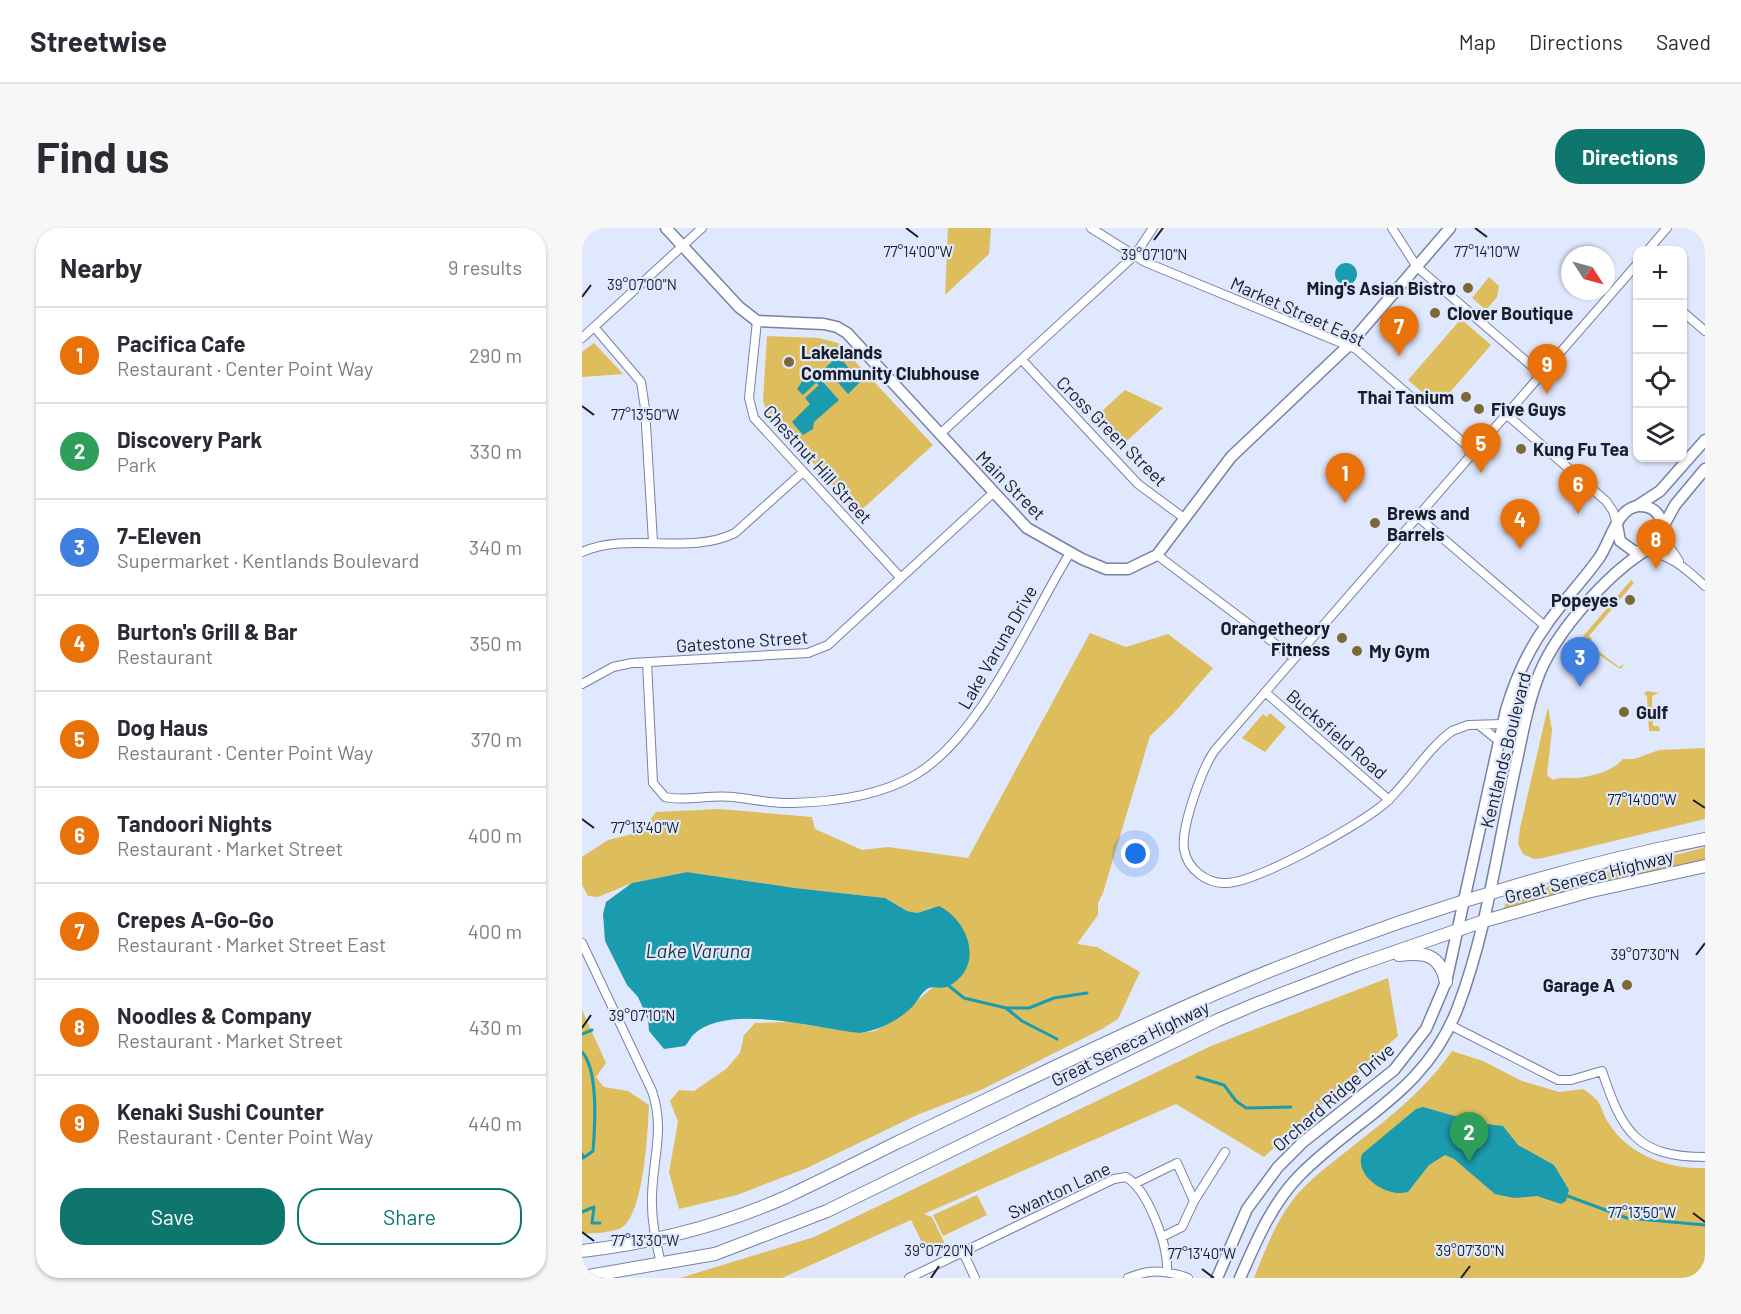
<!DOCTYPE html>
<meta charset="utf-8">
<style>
body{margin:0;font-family:Barlow,sans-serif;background:#f7f7f7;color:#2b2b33}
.controls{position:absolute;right:18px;top:18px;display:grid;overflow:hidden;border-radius:12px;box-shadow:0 2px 4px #0004}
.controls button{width:54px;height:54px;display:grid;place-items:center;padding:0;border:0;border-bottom:2px solid #e1e1e2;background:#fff;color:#2b2b33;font:30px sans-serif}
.compass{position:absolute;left:979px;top:18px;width:54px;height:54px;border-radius:50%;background:#fff;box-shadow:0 2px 4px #0004;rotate:126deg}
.you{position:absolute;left:554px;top:626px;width:21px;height:21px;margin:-15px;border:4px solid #fff;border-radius:50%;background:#1a73e8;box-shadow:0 0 0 9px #1a73e833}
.badge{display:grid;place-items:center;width:39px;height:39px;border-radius:50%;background:#0f766e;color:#fff;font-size:20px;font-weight:700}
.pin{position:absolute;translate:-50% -50px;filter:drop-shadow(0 2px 3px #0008)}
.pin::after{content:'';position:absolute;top:32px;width:21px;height:18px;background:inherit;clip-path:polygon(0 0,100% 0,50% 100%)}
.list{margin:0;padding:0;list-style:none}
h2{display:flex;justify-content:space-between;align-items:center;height:78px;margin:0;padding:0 24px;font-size:26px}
h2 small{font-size:20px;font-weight:400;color:#7c7c81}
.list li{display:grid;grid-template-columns:39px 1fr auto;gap:18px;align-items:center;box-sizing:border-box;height:96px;padding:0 24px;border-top:2px solid #e1e1e2}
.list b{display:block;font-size:22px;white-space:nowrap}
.list p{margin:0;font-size:20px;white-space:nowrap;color:#7c7c81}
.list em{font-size:20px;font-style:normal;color:#7c7c81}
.actions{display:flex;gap:12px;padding:18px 24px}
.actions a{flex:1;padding:14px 0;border:2px solid #0f766e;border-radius:24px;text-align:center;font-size:21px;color:#0f766e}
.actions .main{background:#0f766e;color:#fff}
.icon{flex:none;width:33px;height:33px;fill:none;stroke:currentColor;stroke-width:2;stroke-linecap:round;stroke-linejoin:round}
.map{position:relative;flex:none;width:1123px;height:1050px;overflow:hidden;border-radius:24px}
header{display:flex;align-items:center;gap:36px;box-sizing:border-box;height:84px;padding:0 30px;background:#fff;border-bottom:2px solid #e1e1e2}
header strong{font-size:28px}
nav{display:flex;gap:33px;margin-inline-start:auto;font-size:21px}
.intro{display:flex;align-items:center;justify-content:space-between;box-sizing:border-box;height:144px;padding:0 36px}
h1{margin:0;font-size:42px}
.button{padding:15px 27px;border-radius:24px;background:#0f766e;color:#fff;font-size:21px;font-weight:700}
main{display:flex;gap:36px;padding:0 36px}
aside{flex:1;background:#fff;border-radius:24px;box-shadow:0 2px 4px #0004}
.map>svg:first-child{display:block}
.green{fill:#debd5d}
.water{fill:#1b9cae}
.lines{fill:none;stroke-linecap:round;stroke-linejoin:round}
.stream{stroke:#1b9cae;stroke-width:3}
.street-casing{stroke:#7782a4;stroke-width:10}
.secondary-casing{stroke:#7782a4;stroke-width:13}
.primary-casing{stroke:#7782a4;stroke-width:14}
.street{stroke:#fff;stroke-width:8}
.secondary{stroke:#fff;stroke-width:10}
.primary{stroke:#fff;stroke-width:12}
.ticks{fill:none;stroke:#181d2a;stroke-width:2}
.poi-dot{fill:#7a6836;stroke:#e0e8fe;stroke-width:2}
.labels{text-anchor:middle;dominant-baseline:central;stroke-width:4.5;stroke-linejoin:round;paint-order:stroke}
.poi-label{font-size:18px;font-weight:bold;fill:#181d2a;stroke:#e0e8fe;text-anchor:start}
.street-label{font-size:18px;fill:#181d2a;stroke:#e0e8fe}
.water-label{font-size:20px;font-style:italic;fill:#1d373b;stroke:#e0e8fe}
.ticks-label{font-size:15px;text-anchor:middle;fill:#181d2a;stroke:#e0e8fe;stroke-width:4.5;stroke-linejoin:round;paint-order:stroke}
</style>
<header>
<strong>Streetwise</strong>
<nav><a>Map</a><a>Directions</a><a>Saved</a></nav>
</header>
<div class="intro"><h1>Find us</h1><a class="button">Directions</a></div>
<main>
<aside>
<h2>Nearby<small>9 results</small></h2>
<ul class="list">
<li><span class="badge" style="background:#e8710a">1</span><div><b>Pacifica Cafe</b><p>Restaurant · Center Point Way</p></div><em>290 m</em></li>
<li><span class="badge" style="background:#2e9e5b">2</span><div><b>Discovery Park</b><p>Park</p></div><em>330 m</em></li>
<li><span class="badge" style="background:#3f7fe0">3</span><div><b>7-Eleven</b><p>Supermarket · Kentlands Boulevard</p></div><em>340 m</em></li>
<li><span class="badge" style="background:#e8710a">4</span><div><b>Burton's Grill &amp; Bar</b><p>Restaurant</p></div><em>350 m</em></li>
<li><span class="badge" style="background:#e8710a">5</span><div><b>Dog Haus</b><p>Restaurant · Center Point Way</p></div><em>370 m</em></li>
<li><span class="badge" style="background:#e8710a">6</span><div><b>Tandoori Nights</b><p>Restaurant · Market Street</p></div><em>400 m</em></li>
<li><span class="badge" style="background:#e8710a">7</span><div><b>Crepes A-Go-Go</b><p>Restaurant · Market Street East</p></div><em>400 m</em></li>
<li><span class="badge" style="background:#e8710a">8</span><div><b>Noodles &amp; Company</b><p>Restaurant · Market Street</p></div><em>430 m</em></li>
<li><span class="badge" style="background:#e8710a">9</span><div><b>Kenaki Sushi Counter</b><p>Restaurant · Center Point Way</p></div><em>440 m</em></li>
</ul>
<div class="actions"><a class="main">Save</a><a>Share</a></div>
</aside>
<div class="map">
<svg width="1123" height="1050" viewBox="0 0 1123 1050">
<rect width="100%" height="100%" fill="#e0e8fe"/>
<!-- green -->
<path class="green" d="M366 0H409L407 26 363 67Z
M907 49 917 58 915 69 904 82 890 70Z
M879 91 909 117 856 178 826 152Z
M185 108 237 110 256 115 351 217 276 285 184 183 181 172Z
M12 115 41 146 0 149V124Z
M543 162 581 180 537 220 511 191Z
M1049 352 1052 355 1007 408 1010 411 1007 416 1037 439 1042 436 1039 441 1035 439 997 413Z
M508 405 544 419 586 406 631 440 591 486 568 508 521 665 516 675V687L495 716 515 719 558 744 536 791 520 801 399 862 335 887 225 940 155 967 97 981 87 944 96 894 88 873 97 862 112 863 144 841 158 825 162 807 173 795 207 794 278 805 293 803 314 791 351 759 349 680 335 685 325 683 303 670 213 660 105 644 50 655 16 669 6 668 0 657V629L26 612 59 604 74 584 137 581 230 589 233 601 280 622 306 619 386 630Z
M1064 463 1077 465 1070 468 1071 498H1077L1078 503H1067L1065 468 1062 466Z
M966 479 970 502 965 547 971 552C981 548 987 551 996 550 1011 548 1031 543 1041 531H1052L1077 522 1123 520V591L961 630 952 631 941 626 936 616 938 600Z
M688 485 704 499 683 524 660 510 681 486 685 489Z
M1123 616V632L922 681 923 676 948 663 1121 620Z
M806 750 816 808 682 929 594 876 342 986 350 989 365 1020 347 1029 329 992 200 1050H98L232 1009 629 818Z
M0 782 24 835 14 849 22 859 46 863 67 877C66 901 62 992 37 1001 27 1005 12 1005 0 1006Z
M870 823 901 833 940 853 977 864 1001 861C1025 877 1015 878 1028 897 1048 928 1087 941 1123 940V1050H672C683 1022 694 993 713 969 730 949 751 934 771 918 808 889 843 862 870 823Z
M395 967 405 987 361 1008 351 987Z"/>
<!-- water -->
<path class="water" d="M753 46a11 11 0 1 1 22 0a11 11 0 1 1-22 0Z
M256 128 279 153 266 166 243 140Z
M233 145 257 172 232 194 231 201 221 207 210 194 228 176 223 170 237 157 234 155 221 167 215 161 223 149Z
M105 644 213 660 303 670 325 683 335 685 357 678C387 693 403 738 367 758 359 762 352 757 345 761 339 765 336 773 330 779 316 793 297 802 278 805 236 801 145 774 111 807 108 810 107 814 103 818L82 821 67 803 66 791 56 769 45 757 23 713 21 686 24 674 50 655Z
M841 879 897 895 921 898 936 917 972 937 987 962 984 973 979 976 955 968 932 970 913 966 872 931 863 927 847 937 826 964C806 970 772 949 780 926L834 881Z"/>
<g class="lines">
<!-- stream -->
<path class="stream" d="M367 758 382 770 424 780 440 793 475 811
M425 780H447L472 770 505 765
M0 806 10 802
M0 824C17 843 13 898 11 923L1 930 0 926
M615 849 642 857 654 873 664 880 709 879
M983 967 1045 990 1123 997
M0 984 12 979 10 995H18"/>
<defs>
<path id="street" d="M509 0 563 34 774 121 892 224
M810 0 835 39 959 146
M1066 22 1085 0
M1100 83 1123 103
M175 93 167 170 172 190 318 349
M13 100 59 154 63 180 71 314
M0 110 120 0
M440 132 556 256 602 290
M924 186 1024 273 1031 283 1035 296
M358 206 553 27 571 0
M836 289 963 398
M1081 301 1087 318 1097 333
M0 324C48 303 106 328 153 305L221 244
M1063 324C1088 325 1105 342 1123 358
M575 327 712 430
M65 434 71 555 83 569C104 574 129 566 151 569 171 571 190 576 210 575 250 574 298 568 333 547 400 508 447 391 488 325
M0 456 31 439 50 435 226 425 246 417 411 265
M683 464 807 572
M921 496 886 497 870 503C843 523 827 554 802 576 778 597 674 655 644 655 625 656 605 641 602 621 599 599 620 540 633 522L1056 35
M897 497 918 514
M0 715 70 863C83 901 71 929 70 968 69 991 74 1014 79 1036
M868 797 976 852H989L1020 843C1040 903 1054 929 1123 929
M554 955 595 935 612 973 600 999 580 1009
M612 973 643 924
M381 1024 393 1050
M327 1050 532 951 544 949C566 962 586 1017 585 1042
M546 1050C568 1041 584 1042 606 1050"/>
<path id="secondary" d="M84 0 157 79 175 93 242 96 255 99 265 105 445 300 500 331 524 341H546L575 327 649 229 766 118 868 0
M1055 278 1078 263 1123 212
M1081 299 1093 277 1123 241
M635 1050 665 981 696 939 721 914 812 842 844 801 864 754 924 482C933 452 945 424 963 399 979 375 1000 354 1017 330 1028 315 1035 279 1057 278 1082 277 1087 307 1071 320L1053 324 1038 313 1035 297
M658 1050C674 1014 689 977 717 948 775 889 844 864 876 779 906 700 916 614 935 532 941 502 947 472 958 444 976 402 1023 349 1061 324"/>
<path id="primary" d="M817 727C843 724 858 726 864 754
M0 1023C69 1015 141 997 204 969 240 952 276 934 312 916 396 876 479 835 563 797 742 714 929 650 1123 611
M0 1049 133 1026 245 983 636 792 676 775 775 737 902 693 1005 664 1123 638"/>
</defs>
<!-- street casing -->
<use href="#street" class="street-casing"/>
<!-- secondary casing -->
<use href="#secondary" class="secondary-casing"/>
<!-- primary casing -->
<use href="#primary" class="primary-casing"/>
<!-- street -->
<use href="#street" class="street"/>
<!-- secondary -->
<use href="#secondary" class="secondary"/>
<!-- primary -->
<use href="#primary" class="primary"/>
</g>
<!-- ticks -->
<path class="ticks" d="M324 0 336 9M893 0 905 9M572 12 581 0M0 69 9 57M0 178 12 187M1111 572 1123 580M0 591 12 600M1114 727 1123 715M0 800 9 787M1111 985 1123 994M0 1004 12 1013M620 1041 632 1050M349 1050 357 1038M879 1050 888 1038"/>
<!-- markers -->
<g class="poi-dot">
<circle cx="886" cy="60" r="6"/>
<circle cx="853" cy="85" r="6"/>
<circle cx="207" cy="134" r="6"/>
<circle cx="884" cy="169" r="6"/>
<circle cx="897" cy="181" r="6"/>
<circle cx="939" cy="221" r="6"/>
<circle cx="793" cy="295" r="6"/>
<circle cx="1048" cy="372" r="6"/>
<circle cx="760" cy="410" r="6"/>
<circle cx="775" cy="423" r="6"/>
<circle cx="1042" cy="484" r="6"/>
<circle cx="1045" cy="757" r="6"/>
</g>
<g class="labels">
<!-- poi labels -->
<g class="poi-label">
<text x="874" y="60" text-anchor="end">Ming's Asian Bistro</text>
<text x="865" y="85">Clover Boutique</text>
<text x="219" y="124">Lakelands<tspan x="219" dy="21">Community Clubhouse</tspan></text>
<text x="872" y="169" text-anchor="end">Thai Tanium</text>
<text x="909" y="181">Five Guys</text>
<text x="951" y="221">Kung Fu Tea</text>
<text x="805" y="285">Brews and<tspan x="805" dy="21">Barrels</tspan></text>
<text x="1036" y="372" text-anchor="end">Popeyes</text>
<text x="748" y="400" text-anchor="end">Orangetheory<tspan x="748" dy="21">Fitness</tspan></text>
<text x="787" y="423">My Gym</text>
<text x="1054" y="484">Gulf</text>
<text x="1033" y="757" text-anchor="end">Garage A</text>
</g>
<!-- street labels -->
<g class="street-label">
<text transform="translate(716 83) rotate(24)">Market Street East</text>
<text transform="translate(530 203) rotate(45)">Cross Green Street</text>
<text transform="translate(236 236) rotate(48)">Chestnut Hill Street</text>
<text transform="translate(429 257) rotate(45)">Main Street</text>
<text transform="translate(160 413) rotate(-4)">Gatestone Street</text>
<text transform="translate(415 419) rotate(-60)">Lake Varuna Drive</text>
<text transform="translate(755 506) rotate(41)">Bucksfield Road</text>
<text transform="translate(923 522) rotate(-76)">Kentlands Boulevard</text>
<text transform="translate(1007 648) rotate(-14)">Great Seneca Highway</text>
<text transform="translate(548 815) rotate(-26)">Great Seneca Highway</text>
<text transform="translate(751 869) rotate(-41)">Orchard Ridge Drive</text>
<text transform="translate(477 962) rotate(-25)">Swanton Lane</text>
</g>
<!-- water labels -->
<g class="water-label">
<text x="116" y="722">Lake Varuna</text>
</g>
</g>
<g class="ticks-label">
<text x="336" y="29">77°14'00"W</text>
<text x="905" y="29">77°14'10"W</text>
<text x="572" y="32">39°07'10"N</text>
<text x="60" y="62">39°07'00"N</text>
<text x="63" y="192">77°13'50"W</text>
<text x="1060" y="577">77°14'00"W</text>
<text x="63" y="605">77°13'40"W</text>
<text x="1063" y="732">39°07'30"N</text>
<text x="60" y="793">39°07'10"N</text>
<text x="1060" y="990">77°13'50"W</text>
<text x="63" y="1018">77°13'30"W</text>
<text x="357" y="1028">39°07'20"N</text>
<text x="888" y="1028">39°07'30"N</text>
<text x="620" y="1031">77°13'40"W</text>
</g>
</svg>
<div class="controls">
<button>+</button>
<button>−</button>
<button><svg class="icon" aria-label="locate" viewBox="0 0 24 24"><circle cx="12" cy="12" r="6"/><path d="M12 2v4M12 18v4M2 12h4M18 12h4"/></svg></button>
<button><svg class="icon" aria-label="layers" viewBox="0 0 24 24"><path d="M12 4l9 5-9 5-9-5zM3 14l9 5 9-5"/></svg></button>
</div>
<svg class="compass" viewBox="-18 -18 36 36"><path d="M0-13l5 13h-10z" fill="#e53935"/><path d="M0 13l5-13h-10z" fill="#7c7c81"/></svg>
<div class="you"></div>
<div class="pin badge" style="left:763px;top:275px;background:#e8710a">1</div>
<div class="pin badge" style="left:887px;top:934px;background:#2e9e5b">2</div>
<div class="pin badge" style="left:998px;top:459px;background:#3f7fe0">3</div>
<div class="pin badge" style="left:938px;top:321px;background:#e8710a">4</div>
<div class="pin badge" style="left:899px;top:245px;background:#e8710a">5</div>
<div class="pin badge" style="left:996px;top:286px;background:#e8710a">6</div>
<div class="pin badge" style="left:817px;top:128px;background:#e8710a">7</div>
<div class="pin badge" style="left:1074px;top:341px;background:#e8710a">8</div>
<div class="pin badge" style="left:965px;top:166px;background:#e8710a">9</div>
</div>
</main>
